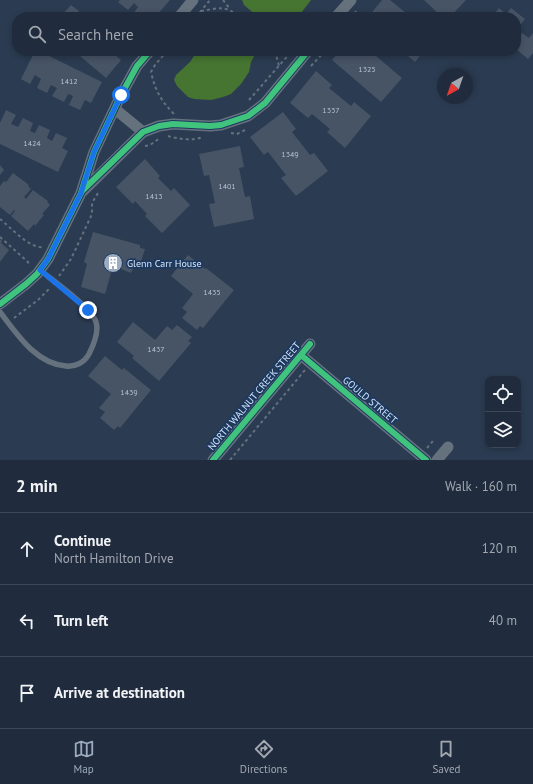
<!DOCTYPE html>
<meta charset="utf-8">
<style>
body{margin:0;font-family:"PT Sans",sans-serif;background:#2d3848;color:#f1f3f6}
.controls{position:absolute;right:12px;bottom:12px;display:grid;overflow:hidden;border-radius:8px;box-shadow:0 2px 6px #0003}
.controls button{width:36px;height:36px;display:grid;place-items:center;padding:0;border:0;border-bottom:1px solid #3d4857;background:#202c3d;color:#f1f3f6;font:20px sans-serif}
.compass{position:absolute;left:437px;top:68px;width:36px;height:36px;border-radius:50%;background:#202c3d;box-shadow:0 2px 6px #0003;rotate:220deg}
.stop{position:absolute;width:12px;height:12px;margin:-9px;border:3px solid #1a73e8;border-radius:50%;background:#fff}
.stop.end{background:#1a73e8;border-color:#fff;box-shadow:0 1px 4px #0008}
.list{margin:0;padding:0;list-style:none}
h2{display:flex;justify-content:space-between;align-items:center;height:52px;margin:0;padding:0 16px;font-size:17px}
h2 small{font-size:13px;font-weight:400;color:#a2a7b0}
.list li{display:grid;grid-template-columns:26px 1fr auto;gap:12px;align-items:center;box-sizing:border-box;height:72px;padding:0 16px;border-top:1px solid #3d4857}
.list b{display:block;font-size:15px;white-space:nowrap}
.list p{margin:0;font-size:13px;white-space:nowrap;color:#a2a7b0}
.list em{font-size:13px;font-style:normal;color:#a2a7b0}
.icon{flex:none;width:22px;height:22px;fill:none;stroke:currentColor;stroke-width:2;stroke-linecap:round;stroke-linejoin:round}
.map{position:relative;flex:none;width:533px;height:460px;overflow:hidden}
.search{position:absolute;background:#202c3d;box-shadow:0 2px 6px #0003;left:12px;right:12px;top:12px;height:44px;display:flex;align-items:center;gap:10px;box-sizing:border-box;padding:0 14px;border-radius:16px;color:#a2a7b0;font-size:15px}
.sheet{height:268px;background:#202c3d}
nav{display:flex;justify-content:space-around;align-items:center;box-sizing:border-box;height:56px;border-top:1px solid #3d4857;background:#202c3d;font-size:11px;color:#a2a7b0}
nav a{display:grid;justify-items:center;gap:2px}
nav .on{color:#9cabc0}
.map>svg:first-child{display:block}
.water{fill:#467532}
.building{fill:#475466}
.lines{fill:none;stroke-linecap:round;stroke-linejoin:round}
.path{stroke:#66717e;stroke-width:2;stroke-dasharray:3 3;stroke-linecap:butt}
.lane{stroke:#66717e;stroke-width:5.5}
.street{stroke:#66717e;stroke-width:11}
.cycleway-casing{stroke:#1c3960;stroke-width:8}
.cycleway{stroke:#40c37c;stroke-width:6}
.route{stroke:#1a73e8;stroke-width:5}
.labels{text-anchor:middle;dominant-baseline:central;stroke-width:3.5;stroke-linejoin:round;paint-order:stroke}
.number-label{font-size:8px;fill:#b4c2d6}
.poi-label{font-size:10px;fill:#d9e7fb;stroke:#1c3960;text-anchor:start}
.street-label{font-size:10px;fill:#d9e7fb;stroke:#1c3960}
</style>
<div class="map">
<svg width="533" height="460" viewBox="0 0 533 460">
<rect width="100%" height="100%" fill="#2b3b51"/>
<!-- water -->
<path class="water" d="M242 0H311L298 17H258L244 5Z
M197 51H257L251 62 249 72 241 84 231 94 223 97 211 100 194 99 188 97 177 86 174 80 176 75 190 62Z"/>
<!-- building -->
<path class="building" d="M120 0H170L155 17 149 13 146 17H137L133 14 138 7 134 3 128 10 118 2Z
M382 0H390L411 17H368Z
M424 0H466L450 17H442Z
M71 5 79 11 74 17H60Z
M499 8 506 14 511 8 525 19 516 30V17H492Z
M522 33 529 38 533 33V53L528 59 516 49V40Z
M35 51H39L102 82 91 103 85 100 80 110 69 105 73 96 68 94 64 102 52 96 57 88 51 85 47 93 37 88 41 79 35 75 30 84 21 79Z
M74 51H119L115 55 121 60 106 78Z
M340 51H370L402 78 381 102 332 60Z
M402 51H424L415 62Z
M316 71 332 85 329 88 351 106 354 102 371 116 345 148 327 132 330 129 312 114 308 118 290 103Z
M6 110 16 115 11 124 18 127 23 118 33 123 30 131 35 133 39 125 50 130 47 138 52 141 56 133 67 138 62 148 68 151 58 172 0 144V123Z
M283 112 296 129 292 132 310 155 314 153 328 171 296 196 281 178 286 175 268 152 264 155 250 137Z
M240 146 244 167 239 168 245 197 250 196 254 219 214 227 209 204 215 203 209 175 204 176 199 154Z
M145 159 160 176 158 178 171 191 174 188 190 205 162 233 145 216 147 214 135 201 133 204 116 187Z
M0 165 4 170 0 175Z
M13 173 29 185 28 186 31 189 24 197 26 199 33 190 48 201 47 202 50 205 42 214 44 215 35 226 34 224 28 231 11 216 15 211 14 210 10 215 0 207V186L4 181 6 182Z
M93 232 140 245V248L145 249 139 267 134 266 131 273 113 266 105 294 81 287 87 264 84 262Z
M0 239 2 241 1 243 9 250 0 262Z
M188 255 205 269 206 268 234 290 203 328 200 326 197 330 182 318 187 312 182 308 193 294 171 276Z
M133 322 155 340 167 326 172 330 177 325 192 337 188 341 191 343 159 381 132 358 134 356 117 342Z
M105 356 122 370 124 368 151 390 120 428 118 426 114 430 100 418 105 412 99 408 111 394 88 376Z"/>
<g class="lines">
<!-- path -->
<path class="path" d="M223 0 230 9
M201 11C219 8 225 5 240 17
M196 17 210 0
M322 17 325 13
M352 17 356 11
M167 51 155 65 151 72C155 90 161 101 174 114
M275 51 279 66
M311 66 325 51
M249 100 292 51
M231 133 237 134 247 129
M168 136C178 139 193 141 203 137
M145 146 150 145 160 138
M0 219C10 227 30 249 43 247
M0 237 28 262 29 266
M59 276 71 259 92 214V203L98 193
M14 318 38 300 50 288
M427 448 433 441
M230 460 305 370"/>
<!-- lane -->
<path class="lane" d="M0 312C17 334 36 364 66 366 75 367 84 363 89 354 93 346 99 331 96 322 92 308 52 280 40 270"/>
<!-- street -->
<path class="street" d="M179 17 193 0
M336 17 351 0
M115 109 143 132
M83 191 143 132 159 126 173 124 210 126 221 125 248 116 265 103 308 51
M0 304 26 284 37 274 48 259 81 193 94 152 121 95 137 66 150 51
M301 355 426 460
M213 460 310 344
M437 460 448 447"/>
<defs>
<path id="cycleway" d="M82 191 143 132 159 126 173 124 210 126 221 125 248 116 265 103 308 51
M0 304 26 284 37 274 48 259 81 193 94 152 121 95 137 66 150 51
M301 355 426 460
M213 460 310 344"/>
</defs>
<!-- cycleway casing -->
<use href="#cycleway" class="cycleway-casing"/>
<!-- cycleway -->
<use href="#cycleway" class="cycleway"/>
</g>
<g class="lines">
<!-- route -->
<path class="route" d="M88 310 40 270 48 259 81 193 94 152 121 95"/>
</g>
<!-- icons -->
<defs>
<symbol id="building-disc" viewBox="-11 -11 22 22"><circle r="9.5" fill="#9cabc0" stroke="#1c3960"/><path d="M-4-6H4V6H1V3H-1V6H-4ZM-2.5-4.3h1.7v1.8h-1.7ZM.8-4.3h1.7v1.8H.8ZM-2.5-1h1.7V.8h-1.7ZM.8-1h1.7V.8H.8Z" fill="#fff"/></symbol>
</defs>
<g fill-rule="evenodd">
<use href="#building-disc" x="102" y="252" width="22" height="22"/>
</g>
<g class="labels">
<!-- number labels -->
<g class="number-label">
<text x="367" y="69">1325</text>
<text x="69" y="81">1412</text>
<text x="331" y="110">1337</text>
<text x="32" y="143">1424</text>
<text x="290" y="154">1349</text>
<text x="227" y="186">1401</text>
<text x="154" y="196">1413</text>
<text x="212" y="292">1435</text>
<text x="156" y="349">1437</text>
<text x="129" y="392">1439</text>
</g>
<!-- poi labels -->
<g class="poi-label">
<text x="127" y="263">Glenn Carr House</text>
</g>
<!-- street labels -->
<g class="street-label">
<text transform="translate(254 396) rotate(-50)">NORTH WALNUT CREEK STREET</text>
<text transform="translate(370 400) rotate(40)">GOULD STREET</text>
</g>
</g>
</svg>
<div class="controls">
<button><svg class="icon" aria-label="locate" viewBox="0 0 24 24"><circle cx="12" cy="12" r="6"/><path d="M12 2v4M12 18v4M2 12h4M18 12h4"/></svg></button>
<button><svg class="icon" aria-label="layers" viewBox="0 0 24 24"><path d="M12 4l9 5-9 5-9-5zM3 14l9 5 9-5"/></svg></button>
</div>
<svg class="compass" viewBox="-18 -18 36 36"><path d="M0-13l5 13h-10z" fill="#e53935"/><path d="M0 13l5-13h-10z" fill="#a2a7b0"/></svg>
<div class="stop" style="left:121px;top:95px"></div>
<div class="stop end" style="left:88px;top:310px"></div>
<div class="search"><svg class="icon" aria-label="search" viewBox="0 0 24 24"><circle cx="10" cy="10" r="6"/><path d="M15 15l6 6"/></svg>Search here</div>
</div>
<section class="sheet">
<h2>2 min<small>Walk · 160 m</small></h2>
<ul class="list">
<li><svg class="icon" aria-label="ahead" viewBox="0 0 24 24"><path d="M12 20V5M6 11l6-6 6 6"/></svg><div><b>Continue</b><p>North Hamilton Drive</p></div><em>120 m</em></li>
<li><svg class="icon" aria-label="left" viewBox="0 0 24 24"><path d="M17 20v-9H6M10 6l-5 5 5 5"/></svg><div><b>Turn left</b></div><em>40 m</em></li>
<li><svg class="icon" aria-label="arrive" viewBox="0 0 24 24"><path d="M6 21V4h12l-3 4 3 4H6"/></svg><div><b>Arrive at destination</b></div></li>
</ul>
</section>
<nav>
<a class="on"><svg class="icon" aria-label="map" viewBox="0 0 24 24"><path d="M3 6l6-2 6 2 6-2v14l-6 2-6-2-6 2zM9 4v14M15 6v14"/></svg>Map</a>
<a><svg class="icon" aria-label="directions" viewBox="0 0 24 24"><path d="M12 3l9 9-9 9-9-9zM9 14v-3h6M13 9l2 2-2 2"/></svg>Directions</a>
<a><svg class="icon" aria-label="saved" viewBox="0 0 24 24"><path d="M7 4h10v16l-5-4-5 4z"/></svg>Saved</a>
</nav>
